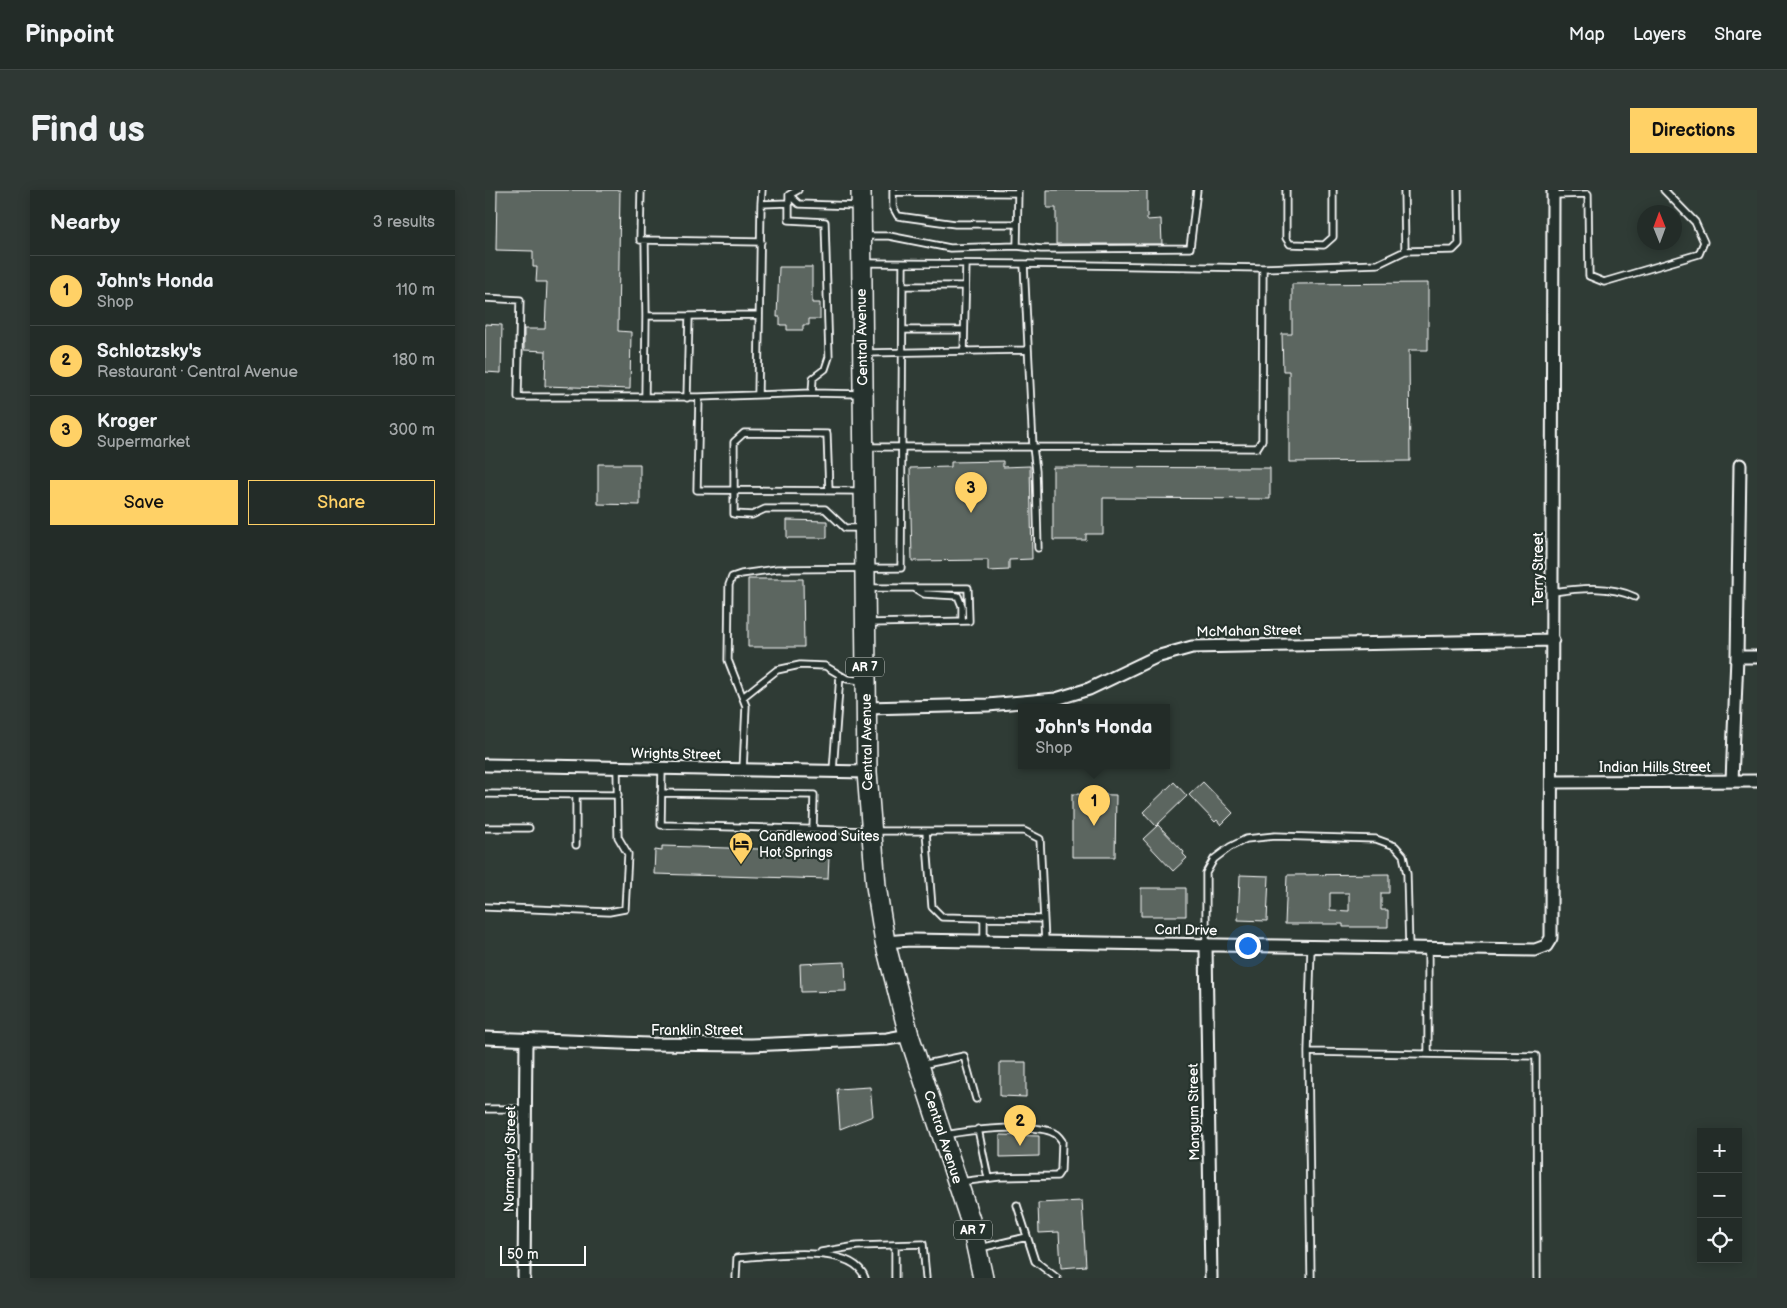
<!DOCTYPE html>
<meta charset="utf-8">
<style>
body{margin:0;font-family:"Balsamiq Sans",sans-serif;background:#2f3834;color:#f1f3f6}
.controls{position:absolute;right:15px;bottom:15px;display:grid;overflow:hidden;border-radius:0px;box-shadow:0 2px 12px #0003}
.controls button{width:45px;height:45px;display:grid;place-items:center;padding:0;border:0;border-bottom:1px solid #404845;background:#232c28;color:#f1f3f6;font:25px sans-serif}
.compass{position:absolute;left:1152px;top:15px;width:45px;height:45px;border-radius:50%;background:#232c28;box-shadow:0 2px 12px #0003;rotate:359deg}
.scale{position:absolute;left:15px;bottom:12px;width:86px;box-sizing:border-box;padding-left:5px;border:2px solid #fff;border-top:0;font-size:14px;line-height:18px;white-space:nowrap;color:#fff;-webkit-text-stroke:4px #26332d;paint-order:stroke}
.you{position:absolute;left:762px;top:755px;width:18px;height:18px;margin:-12px;border:4px solid #fff;border-radius:50%;background:#1a73e8;box-shadow:0 0 0 8px #1a73e833}
.badge{display:grid;place-items:center;width:32px;height:32px;border-radius:50%;background:#ffd166;color:#111;font-size:16px;font-weight:700}
.pin{position:absolute;translate:-50% -41px;filter:drop-shadow(0 1px 2px #0008)}
.pin::after{content:'';position:absolute;top:26px;width:18px;height:15px;background:inherit;clip-path:polygon(0 0,100% 0,50% 100%)}
.popup{position:absolute;left:533px;top:514px;width:152px;height:65px;box-sizing:border-box;display:grid;place-content:center;border-radius:0px;background:#232c28;filter:drop-shadow(0 1px 4px #0005);font-size:16px;white-space:nowrap;color:#a3a7a8}
.popup b{font-size:19px;color:#f1f3f6}
.popup::after{content:'';position:absolute;left:50%;top:100%;margin-left:-10px;border:10px solid transparent;border-top-color:#232c28}
.list{margin:0;padding:0;list-style:none}
h2{display:flex;justify-content:space-between;align-items:center;height:65px;margin:0;padding:0 20px;font-size:21px}
h2 small{font-size:16px;font-weight:400;color:#a3a7a8}
.list li{display:grid;grid-template-columns:32px 1fr auto;gap:15px;align-items:center;box-sizing:border-box;height:70px;padding:0 20px;border-top:1px solid #404845}
.list b{display:block;font-size:19px;white-space:nowrap}
.list p{margin:0;font-size:16px;white-space:nowrap;color:#a3a7a8}
.list em{font-size:16px;font-style:normal;color:#a3a7a8}
.actions{display:flex;gap:10px;padding:15px 20px}
.actions a{flex:1;padding:11px 0;border:1px solid #ffd166;border-radius:0px;text-align:center;font-size:18px;color:#ffd166}
.actions .main{background:#ffd166;color:#111}
.icon{flex:none;width:28px;height:28px;fill:none;stroke:currentColor;stroke-width:2;stroke-linecap:round;stroke-linejoin:round}
.map{position:relative;flex:none;width:1272px;height:1088px;overflow:hidden;border-radius:0px}
header{display:flex;align-items:center;gap:30px;box-sizing:border-box;height:70px;padding:0 25px;background:#232c28;border-bottom:1px solid #404845}
header strong{font-size:24px}
nav{display:flex;gap:28px;margin-inline-start:auto;font-size:18px}
.intro{display:flex;align-items:center;justify-content:space-between;box-sizing:border-box;height:120px;padding:0 30px}
h1{margin:0;font-size:35px}
.button{padding:12px 22px;border-radius:0px;background:#ffd166;color:#111;font-size:18px;font-weight:700}
main{display:flex;gap:30px;padding:0 30px}
aside{flex:1;background:#232c28;border-radius:0px;box-shadow:0 2px 12px #0003}
.map>svg:first-child{display:block}
.building{fill:#5b6661;stroke:#fff;fill-rule:evenodd}
.lines{fill:none;stroke-linecap:round;stroke-linejoin:round}
.service-casing{stroke:#fff;stroke-width:9}
.minor-casing{stroke:#fff;stroke-width:15}
.primary-casing{stroke:#fff;stroke-width:22}
.service{stroke:#26332d;stroke-width:5.5}
.minor{stroke:#26332d;stroke-width:11}
.primary{stroke:#26332d;stroke-width:19}
.labels{text-anchor:middle;dominant-baseline:central;stroke-width:4.5;stroke-linejoin:round;paint-order:stroke}
.shield{fill:#26332d;stroke:#bec2c0;stroke-width:1}
.shield-label{font-size:12px;font-weight:bold;fill:#fff}
.street-label{font-size:14px;fill:#fff;stroke:#26332d}
.poi-label{font-size:14px;fill:#fff;stroke:#26332d;text-anchor:start}
</style>
<header>
<strong>Pinpoint</strong>
<nav><a>Map</a><a>Layers</a><a>Share</a></nav>
</header>
<div class="intro"><h1>Find us</h1><a class="button">Directions</a></div>
<main>
<aside>
<h2>Nearby<small>3 results</small></h2>
<ul class="list">
<li><span class="badge">1</span><div><b>John's Honda</b><p>Shop</p></div><em>110 m</em></li>
<li><span class="badge">2</span><div><b>Schlotzsky's</b><p>Restaurant · Central Avenue</p></div><em>180 m</em></li>
<li><span class="badge">3</span><div><b>Kroger</b><p>Supermarket</p></div><em>300 m</em></li>
</ul>
<div class="actions"><a class="main">Save</a><a>Share</a></div>
</aside>
<div class="map">
<svg width="1272" height="1088" viewBox="0 0 1272 1088">
<rect width="100%" height="100%" fill="#2f3b35"/>
<filter id="ink" filterUnits="userSpaceOnUse"><feTurbulence type="fractalNoise" baseFrequency=".02" numOctaves="2"/><feDisplacementMap in="SourceGraphic" scale="10" xChannelSelector="R" yChannelSelector="G"/><feConvolveMatrix kernelMatrix="1 2 1 2 8 2 1 2 1" color-interpolation-filters="sRGB"/></filter>
<g filter="url(#ink)">
<!-- building -->
<path class="building" d="M12 0H135L133 141 146 142 145 199 60 196 61 161 39 160V139H60L62 92H51L52 77H48V61L11 60Z
M562 0H662V30L676 29 677 54H571V18H562Z
M294 77H327V113H335V129H324V135H318V140H302V135H295V127H292Z
M943 93V160H924L925 271 804 272V181H798L797 144H807V94Z
M0 134 17 135 16 183 0 182Z
M518 271V277L545 276 547 369 524 370V380L503 381V370L427 371 425 278 466 277V272Z
M113 274H155V315L113 314Z
M568 277 785 278V309L618 308V344H601V350H568Z
M302 330 342 331V348H302Z
M263 389H318L319 457H263Z
M689 592 702 606 671 636 658 622Z
M718 592 748 623 736 635 732 630 730 632 704 605Z
M587 604 631 605 630 667H587Z
M673 635 699 662 698 664 702 668 688 681 658 649Z
M177 656 339 661V667H344L343 689 169 684 170 660 177 661Z
M904 684V703H896V720H903V737H858V734H800L802 685ZM845 703H864V721L845 720Z
M755 685 784 686 782 731 753 730Z
M656 698H701V726H656Z
M360 772 361 801 316 802 315 774Z
M515 872H541V907L515 906Z
M385 897 388 926 355 939 352 899Z
M515 945 554 946V966L515 967Z
M597 1011 601 1076 576 1078 574 1042 554 1043 553 1013Z"/>
<g class="lines">
<defs>
<path id="service" d="M156 0 155 50 276 52
M277 0 276 14 304 13
M313 0 304 5 314 14 373 16
M408 0V17L413 26 470 34H531
M801 0V48L805 54 839 55 848 47V0
M919 0 920 61
M408 2 533 3
M304 5V30L340 32 344 167 340 179 328 188 327 203
M1068 5 1103 4 1104 86 1119 92 1214 64 1219 52 1210 32 1179 0
M379 46H404L465 58 532 56 533 0
M160 50 161 126H204L202 208
M532 56 556 59 705 58 712 0
M380 73 539 74 548 257H381
M539 74 778 78 777 250 772 258 548 257 551 281 553 358
M778 78 893 74 920 61 968 60 974 54 973 0
M418 96H480
M0 108 35 110 33 207H214
M204 126 274 125
M418 140H479
M479 161 481 74
M382 163 542 160
M376 204 327 203 214 207 212 300 376 301
M273 205 276 14
M160 207 161 126
M344 301 342 244 259 243 249 252V324L267 325 280 319H340L360 338H376
M383 398H483L484 431 384 433
M429 398 439 404 473 406 477 416V431
M1068 402C1095 398 1124 395 1150 407
M258 507 292 480 315 475 340 476 362 489 378 491
M177 578 176 635 386 641H539L555 649 560 752
M258 580 261 516 243 470 244 395 247 387 256 384 292 379 416 378 418 74
M348 581 355 485
M176 603 329 605 328 640
M0 604 133 605
M0 638H44
M441 641 447 717 457 727 499 728V751
M91 655V605
M0 717 124 722 140 719 143 664 133 647 132 578
M499 728 558 729
M721 755V683L729 669 745 657 761 649 790 646 891 649 910 656 918 665 922 684 924 759
M826 757 823 862 826 1088
M823 862 1051 866 1052 1088
M943 864V759
M436 875 479 866 491 909
M0 919H41
M493 939 503 988
M459 945C481 941 550 932 569 943 572 944 575 948 577 951L576 980 572 986 514 987 475 992
M532 1015 550 1071 572 1088
M495 1058 542 1047
M336 1062 372 1056 438 1054 441 1088
M251 1088 252 1068C282 1066 368 1052 380 1088
M410 1088V1055"/>
<path id="minor" d="M1252 467H1272
M381 518 503 515 571 509 604 499 671 467 707 457 1068 450
M0 575 382 582
M1247 591 1252 467 1255 275
M1068 592 1272 591
M400 752 425 750 1050 760 1061 756 1066 748 1068 0
M721 755 726 1088
M0 848 163 854 266 855 402 849 424 845
M39 1088 41 850"/>
<path id="primary" d="M376 0 382 582 391 696 400 752 424 845 486 1033 498 1088"/>
</defs>
<!-- service casing -->
<use href="#service" class="service-casing"/>
<!-- minor casing -->
<use href="#minor" class="minor-casing"/>
<!-- primary casing -->
<use href="#primary" class="primary-casing"/>
<!-- service -->
<use href="#service" class="service"/>
<!-- minor -->
<use href="#minor" class="minor"/>
<!-- primary -->
<use href="#primary" class="primary"/>
</g>
</g>
<!-- icons -->
<defs>
<symbol id="hotel-pin" viewBox="-11 -11 22 30"><path d="M0 17L-7.5 6A9.5 9.5 0 1 1 7.5 6Z" fill="#ffd166" stroke="#26332d"/><path d="M-6-4.5h1.5V1H6V5H4.5V3h-9V5H-6ZM-4 0a1.8 1.8 0 1 1 3.6 0ZM.5 0V-2.5h3Q6-2.5 6 0Z" fill="#111"/></symbol>
</defs>
<g fill-rule="evenodd">
<use href="#hotel-pin" x="242" y="640" width="28" height="38"/>
</g>
<g class="labels">
<!-- shield labels -->
<g class="shield">
<rect x="361" y="467.5" width="38" height="19" rx="4"/>
<rect x="469" y="1030.5" width="38" height="19" rx="4"/>
</g>
<g class="shield-label">
<text x="380" y="477">AR 7</text>
<text x="488" y="1040">AR 7</text>
</g>
<!-- street labels -->
<g class="street-label">
<text transform="translate(377 147) rotate(-91)">Central Avenue</text>
<text transform="translate(1053 379) rotate(-90)">Terry Street</text>
<text transform="translate(764 441) rotate(-1)">McMahan Street</text>
<text transform="translate(382 552) rotate(-91)">Central Avenue</text>
<text transform="translate(191 564) rotate(1)">Wrights Street</text>
<text x="1170" y="577">Indian Hills Street</text>
<text transform="translate(701 740) rotate(1)">Carl Drive</text>
<text x="212" y="840">Franklin Street</text>
<text transform="translate(709 922) rotate(-91)">Mangum Street</text>
<text transform="translate(458 947) rotate(72)">Central Avenue</text>
<text transform="translate(25 969) rotate(-89)">Normandy Street</text>
</g>
<!-- poi labels -->
<g class="poi-label">
<text x="274" y="646">Candlewood Suites<tspan x="274" dy="16">Hot Springs</tspan></text>
</g>
</g>
</svg>
<div class="controls">
<button>+</button>
<button>−</button>
<button><svg class="icon" aria-label="locate" viewBox="0 0 24 24"><circle cx="12" cy="12" r="6"/><path d="M12 2v4M12 18v4M2 12h4M18 12h4"/></svg></button>
</div>
<svg class="compass" viewBox="-18 -18 36 36"><path d="M0-13l5 13h-10z" fill="#e53935"/><path d="M0 13l5-13h-10z" fill="#a3a7a8"/></svg>
<div class="scale">50 m</div>
<div class="you"></div>
<div class="pin badge" style="left:609px;top:636px">1</div>
<div class="popup"><b>John's Honda</b>Shop</div>
<div class="pin badge" style="left:535px;top:956px">2</div>
<div class="pin badge" style="left:486px;top:323px">3</div>
</div>
</main>
